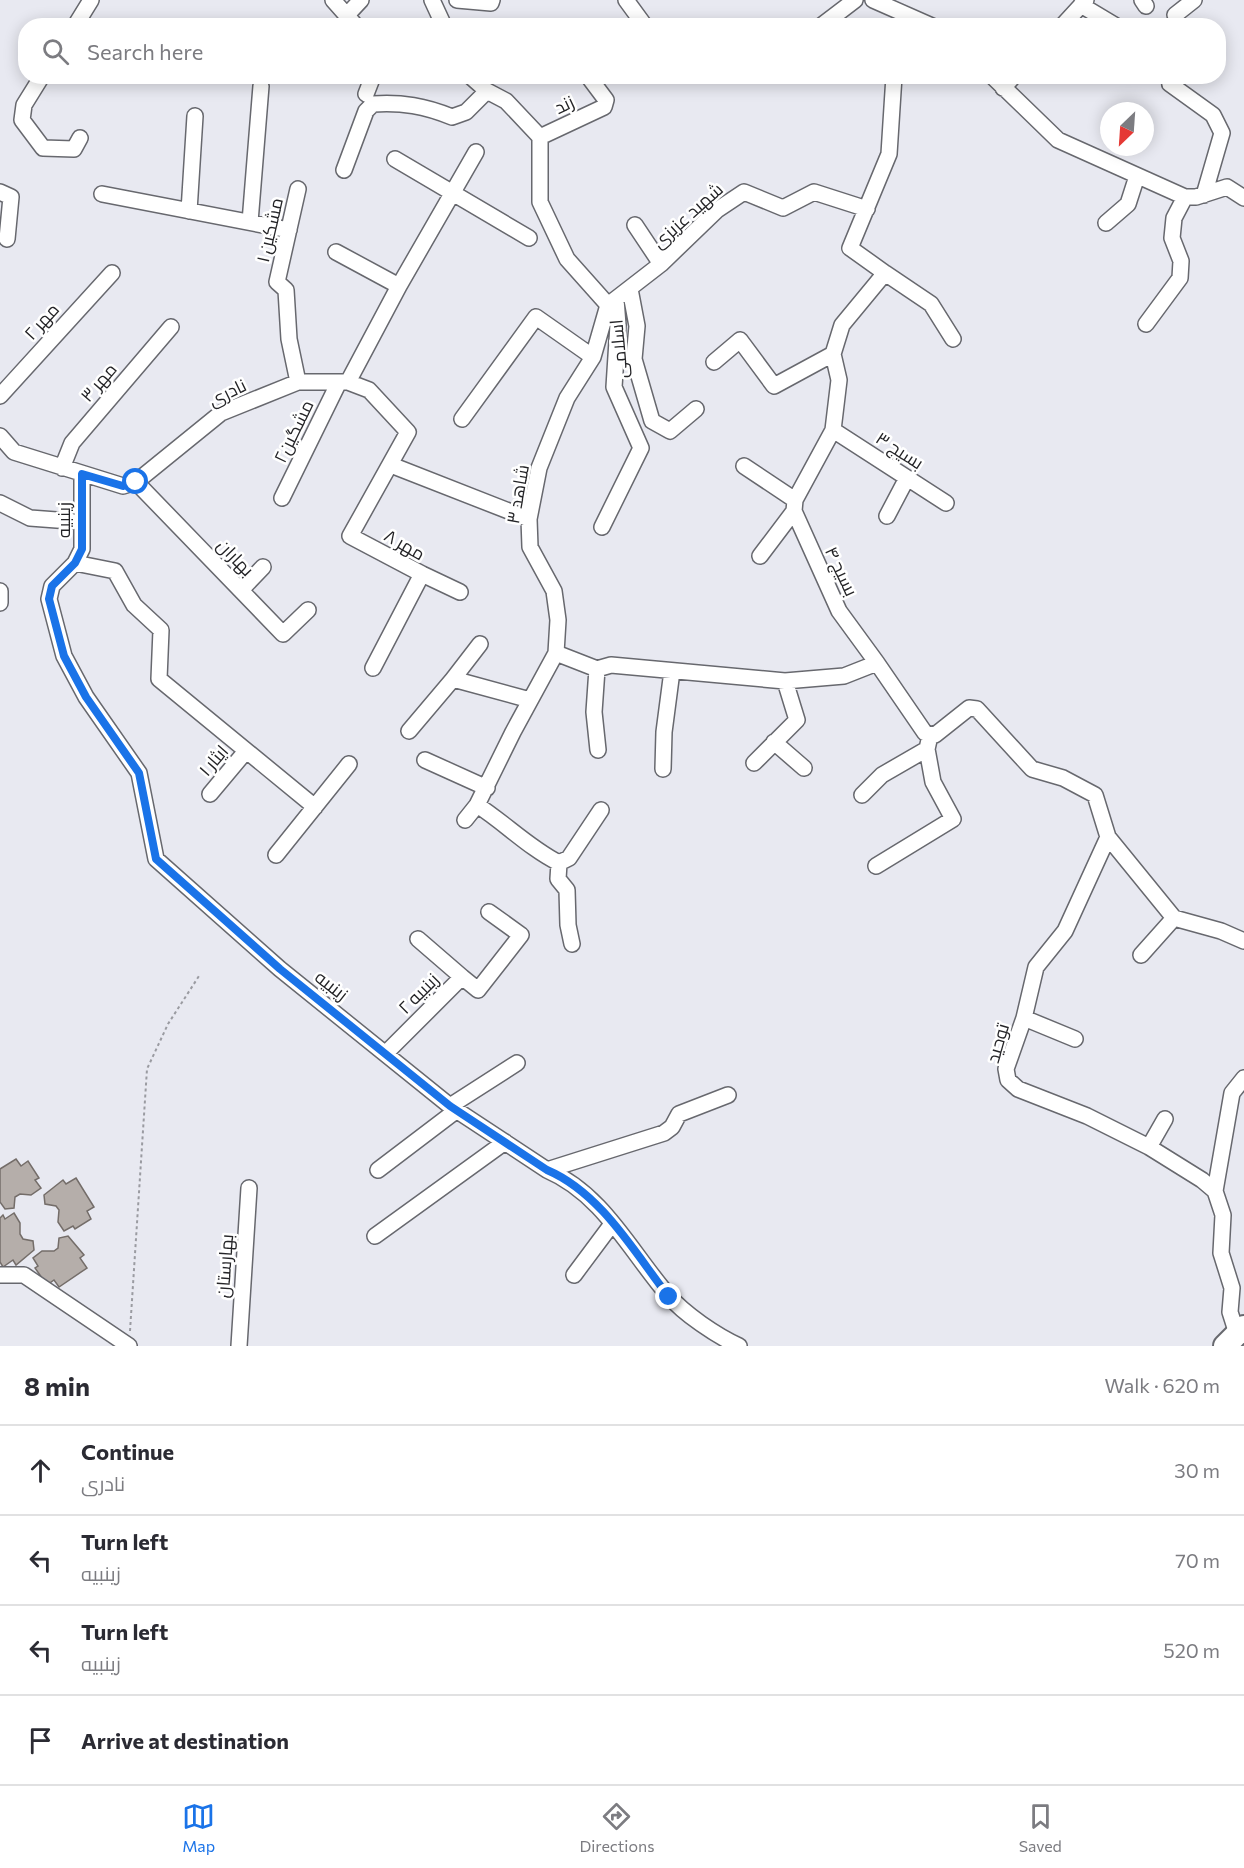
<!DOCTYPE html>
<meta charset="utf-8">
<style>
body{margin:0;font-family:Commissioner,Cairo,sans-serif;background:#f7f7f7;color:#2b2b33}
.compass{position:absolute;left:1100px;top:102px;width:54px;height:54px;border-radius:50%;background:#fff;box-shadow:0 3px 15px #0003;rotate:205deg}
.stop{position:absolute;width:18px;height:18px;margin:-14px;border:4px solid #1a73e8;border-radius:50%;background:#fff}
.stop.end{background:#1a73e8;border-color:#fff;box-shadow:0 2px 6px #0008}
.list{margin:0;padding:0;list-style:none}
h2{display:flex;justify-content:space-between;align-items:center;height:78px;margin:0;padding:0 24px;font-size:26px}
h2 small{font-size:20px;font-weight:400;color:#7c7c81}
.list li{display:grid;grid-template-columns:39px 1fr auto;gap:18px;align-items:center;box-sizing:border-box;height:90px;padding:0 24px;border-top:2px solid #e1e1e2}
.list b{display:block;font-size:22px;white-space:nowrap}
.list p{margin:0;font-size:20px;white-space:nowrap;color:#7c7c81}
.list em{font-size:20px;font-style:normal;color:#7c7c81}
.icon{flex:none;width:33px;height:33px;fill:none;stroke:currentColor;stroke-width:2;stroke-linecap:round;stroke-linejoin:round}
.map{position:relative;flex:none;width:1244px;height:1346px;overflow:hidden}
.search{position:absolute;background:#fff;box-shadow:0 3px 15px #0003;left:18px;right:18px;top:18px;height:66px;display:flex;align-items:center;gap:15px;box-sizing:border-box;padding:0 21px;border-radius:24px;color:#7c7c81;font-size:22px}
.sheet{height:438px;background:#fff}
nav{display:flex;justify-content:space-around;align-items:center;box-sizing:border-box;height:84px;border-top:2px solid #e1e1e2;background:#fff;font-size:16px;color:#7c7c81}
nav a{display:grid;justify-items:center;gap:3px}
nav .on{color:#1a73e8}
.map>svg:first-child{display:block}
.building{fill:#b5aeaa;stroke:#746d69;stroke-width:1.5}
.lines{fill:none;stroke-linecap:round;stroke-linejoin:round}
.minor-casing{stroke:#67686e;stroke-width:18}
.highway-casing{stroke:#67686e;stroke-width:26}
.path{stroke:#9a9ba1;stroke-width:2;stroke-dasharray:3 3;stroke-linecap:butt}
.minor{stroke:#fff;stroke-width:15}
.highway{stroke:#fff;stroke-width:22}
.route{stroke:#1a73e8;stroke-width:8}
.labels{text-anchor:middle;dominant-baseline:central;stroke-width:5;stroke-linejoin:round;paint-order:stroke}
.street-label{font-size:18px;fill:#242427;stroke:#fff}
</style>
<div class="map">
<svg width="1244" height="1346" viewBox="0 0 1244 1346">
<rect width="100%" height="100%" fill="#e8e9f1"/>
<!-- building -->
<path class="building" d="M16 1159 21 1166 28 1161 39 1178 35 1180 41 1188 31 1195 20 1194 15 1197 14 1208 5 1209 0 1202V1169Z
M76 1178 94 1207 87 1211 91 1219 75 1229 73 1226 64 1231 58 1222 59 1210 56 1206 45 1204 44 1195 63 1180 66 1184Z
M14 1213 20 1223V1234L23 1239 33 1241 34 1250 16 1265 13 1260 3 1267 0 1262V1218L3 1215 5 1219Z
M68 1236 84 1255 80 1258 87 1268 59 1287 54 1280 47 1285 35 1268 38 1266 33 1258 42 1251H54L58 1248 59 1238Z"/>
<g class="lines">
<defs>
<path id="minor" d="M333 0 356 26
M432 0 444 26
M457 0 491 3 492 0
M626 0 645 26
M873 0 932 26
M1142 0 1146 6
M1081 5 1116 26
M347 15 361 0
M1175 15 1194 0
M75 26 91 0
M821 26 855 0
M1062 26 1086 0
M42 76 24 105 22 120 43 148 74 149 80 138
M470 76 487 91 506 101 540 137V202L567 259 608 305
M992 76 1058 140 1185 197H1196L1227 187 1244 198
M1173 76 1170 84 1213 115 1222 133 1204 195
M1003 88 1014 76
M366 94 373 76
M540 137 604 107 606 100 588 76
M395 159 529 238
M344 170 366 111 373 104C402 102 425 106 452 117L466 112 487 91
M298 189 277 282 286 290 289 339 298 382
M0 192 11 197 7 239
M102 194 289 230
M189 211 195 116
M250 222 261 86
M1106 223 1128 204 1137 176
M635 225 661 264
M336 252 399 286
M885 273 931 304 953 339
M630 289 637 326 634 359 652 421 670 431 696 409
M608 305 661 264 717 210 744 192 783 208 814 192 867 209
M1146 324 1180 278 1181 261 1172 238 1174 218 1185 197
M714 362 740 340 774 386 833 354
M348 382 399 286 476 152
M0 396 112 273
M462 419 536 317 593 357
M833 430 946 503
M0 436 14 452 123 486 136 482 221 413 298 382H348L369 390 408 432 350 536 422 574 373 668
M391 465 529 519
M744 466 795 500
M62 468 72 443 171 327
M82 474V549L75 563 52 586 49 599 64 656 86 697 139 773 156 859 280 969 450 1106 547 1170C603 1194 630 1251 668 1295 684 1314 717 1336 739 1346
M136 482 283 634 308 610
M282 498 339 382
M0 503 30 518 70 521
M887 516 907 478
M602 527 641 448 614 387 618 325 616 299
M760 556 794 511
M75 563 115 571 134 605 161 630 159 679 315 807
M422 574 460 592
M241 590 263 567
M0 591V603
M556 653 597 669 611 665 785 681 844 676 877 663 839 611 794 511 795 500 833 430 839 380 833 354 842 325 885 273 850 248 889 154 894 76
M877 663 925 733 935 735 969 708 977 709 1032 769 1063 778 1095 795 1108 837 1174 918 1221 931 1244 941
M597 669 594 712 598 750
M453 679 480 644
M409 731 453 679 530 700
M774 742 804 768
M425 760 487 788
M754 763 797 720 785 681
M663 769 664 732 672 671
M210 794 246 751
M862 795 882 775 927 749 929 740
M601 810 569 858 559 863C529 848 505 823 477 805L513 732 556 653 558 620 554 591 530 547 529 519 539 468 567 398 593 357 608 305
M465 820 477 805
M1108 837 1065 931 1036 967 1024 1018 1006 1069 1008 1080 1018 1089 1087 1116 1149 1147 1202 1180 1215 1191 1223 1215 1221 1253 1232 1288 1230 1312 1237 1334
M276 855 349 764
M559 863 558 879 567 890 568 925 572 944
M876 866 953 819 933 782 927 749
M418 939 462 977
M1141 955 1174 918
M1024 1018 1075 1039
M386 1053 462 977 478 990 521 935 489 912
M450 1106 517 1063
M1149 1147 1165 1119
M378 1170 457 1110
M547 1170 664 1133 672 1127 679 1114 728 1095
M1215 1191 1232 1093 1244 1078
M375 1236 505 1142
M0 1275H24L129 1346
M574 1275 612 1224
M239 1346 249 1188"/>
<path id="highway" d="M1225 1346 1244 1327"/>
</defs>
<!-- minor casing -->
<use href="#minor" class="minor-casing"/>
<!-- highway casing -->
<use href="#highway" class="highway-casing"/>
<!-- path -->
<path class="path" d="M130 1331 147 1069 168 1024 199 976"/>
<!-- minor -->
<use href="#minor" class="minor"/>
<!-- highway -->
<use href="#highway" class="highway"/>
</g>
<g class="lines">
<!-- route -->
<path class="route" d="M136 482 123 486 82 474V549L75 563 52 586 49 599 64 656 86 697 139 773 156 859 280 969 450 1106 547 1170C601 1193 634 1252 669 1297"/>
</g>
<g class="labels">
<!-- street labels -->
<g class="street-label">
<text transform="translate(564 104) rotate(-25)">زند</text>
<text transform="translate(687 215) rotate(-42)">شهید عزیزی</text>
<text transform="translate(269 230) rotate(-77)">مشکین ۱</text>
<text transform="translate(41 321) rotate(-48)">مهر ۲</text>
<text transform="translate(618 349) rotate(-95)">اسلامی</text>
<text transform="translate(98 382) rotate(-49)">مهر ۳</text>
<text transform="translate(227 392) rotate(-26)">نادری</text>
<text transform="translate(293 431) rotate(-64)">مشگین۲</text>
<text transform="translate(900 450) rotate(33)">بسیج ۳</text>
<text transform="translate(517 494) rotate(-80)">شاهد ۳</text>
<text transform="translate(63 520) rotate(-90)">زینبیه</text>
<text transform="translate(405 544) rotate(30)">مهر ۸</text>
<text transform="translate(236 557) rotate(46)">بهاران</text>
<text transform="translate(842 571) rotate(65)">بسیج ۴</text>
<text transform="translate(213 760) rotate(-49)">ایثار ۱</text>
<text transform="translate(332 985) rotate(38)">زینبیه</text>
<text transform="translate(418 993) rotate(-45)">زینبیه ۲</text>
<text transform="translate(997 1043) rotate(-74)">توحید</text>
<text transform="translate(224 1266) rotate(-86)">بهارستان</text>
</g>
</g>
</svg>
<svg class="compass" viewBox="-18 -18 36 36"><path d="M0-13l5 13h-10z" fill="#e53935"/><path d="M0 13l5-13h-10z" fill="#7c7c81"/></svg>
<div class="stop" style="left:136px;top:482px"></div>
<div class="stop end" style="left:669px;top:1297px"></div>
<div class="search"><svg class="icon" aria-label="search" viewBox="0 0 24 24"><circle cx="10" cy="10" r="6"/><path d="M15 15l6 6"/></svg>Search here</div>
</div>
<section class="sheet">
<h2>8 min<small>Walk · 620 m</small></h2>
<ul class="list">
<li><svg class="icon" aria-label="ahead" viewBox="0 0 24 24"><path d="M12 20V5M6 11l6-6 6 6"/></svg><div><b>Continue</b><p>نادری</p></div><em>30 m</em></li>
<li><svg class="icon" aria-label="left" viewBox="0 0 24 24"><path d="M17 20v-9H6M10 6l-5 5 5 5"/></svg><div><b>Turn left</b><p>زینبیه</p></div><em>70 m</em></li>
<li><svg class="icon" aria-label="left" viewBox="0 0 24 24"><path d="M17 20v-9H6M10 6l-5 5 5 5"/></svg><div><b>Turn left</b><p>زینبیه</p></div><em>520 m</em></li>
<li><svg class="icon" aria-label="arrive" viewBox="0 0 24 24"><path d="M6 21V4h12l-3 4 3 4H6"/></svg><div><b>Arrive at destination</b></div></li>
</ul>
</section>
<nav>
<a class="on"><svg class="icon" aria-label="map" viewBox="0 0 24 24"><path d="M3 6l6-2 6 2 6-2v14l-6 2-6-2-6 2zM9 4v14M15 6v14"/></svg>Map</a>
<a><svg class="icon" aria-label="directions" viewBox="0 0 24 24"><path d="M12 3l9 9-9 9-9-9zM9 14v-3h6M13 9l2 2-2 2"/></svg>Directions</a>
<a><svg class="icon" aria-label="saved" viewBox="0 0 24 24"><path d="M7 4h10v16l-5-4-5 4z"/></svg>Saved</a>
</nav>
